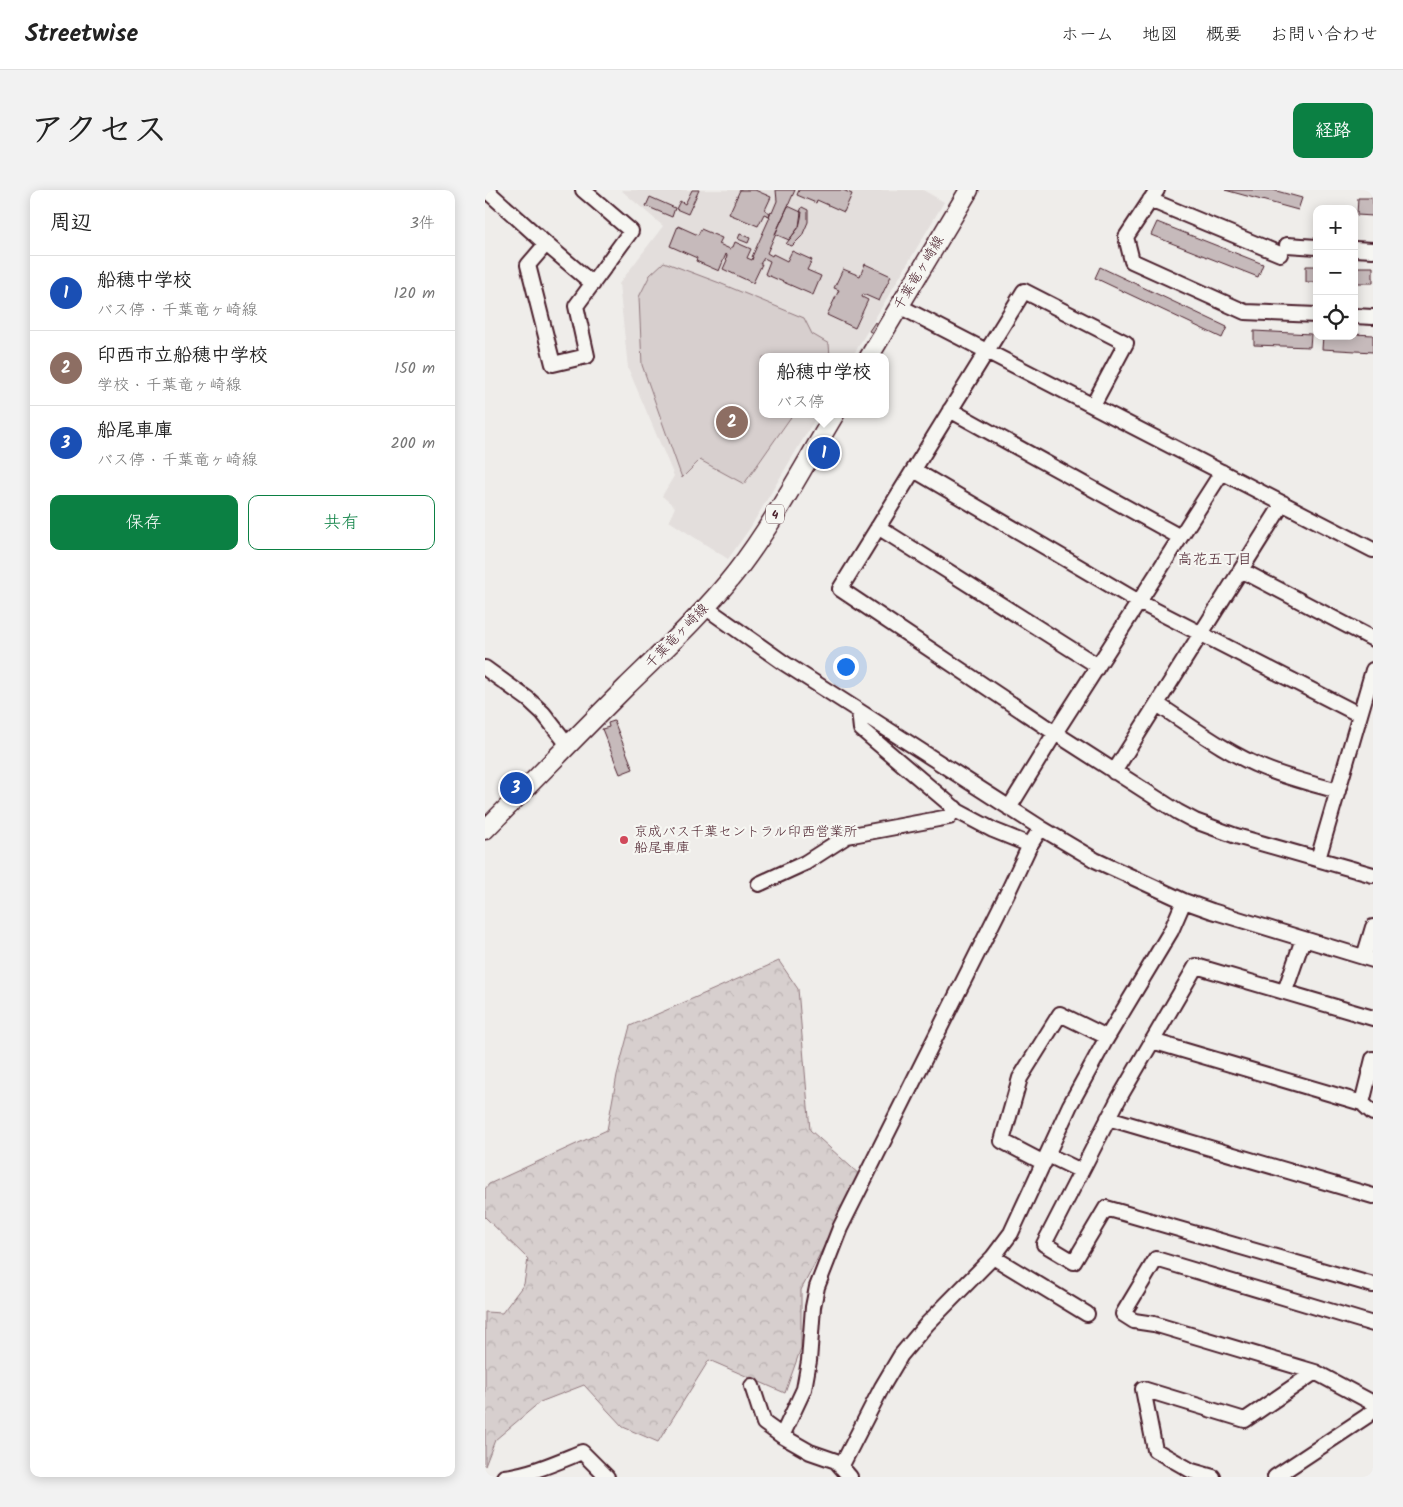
<!DOCTYPE html>
<html lang="ja">
<meta charset="utf-8">
<style>
body{margin:0;font-family:Kalam,"Klee One",sans-serif;background:#f2f2f2;color:#222}
.controls{position:absolute;right:15px;top:15px;display:grid;overflow:hidden;border-radius:10px;box-shadow:0 2px 12px #0003}
.controls button{width:45px;height:45px;display:grid;place-items:center;padding:0;border:0;border-bottom:1px solid #e0e0e0;background:#fff;color:#222;font:25px sans-serif}
.you{position:absolute;left:360px;top:476px;width:18px;height:18px;margin:-12px;border:4px solid #fff;border-radius:50%;background:#1a73e8;box-shadow:0 0 0 8px #1a73e833}
.badge{display:grid;place-items:center;width:32px;height:32px;border-radius:50%;background:#0b8043;color:#fff;font-size:16px;font-weight:700}
.pin{position:absolute;translate:-50% -50%;border:2px solid #fff;box-shadow:0 1px 5px #0006}
.popup{position:absolute;left:274px;top:163px;width:130px;height:65px;box-sizing:border-box;display:grid;place-content:center;border-radius:10px;background:#fff;filter:drop-shadow(0 1px 4px #0005);font-size:16px;white-space:nowrap;color:#767676}
.popup b{font-size:19px;color:#222}
.popup::after{content:'';position:absolute;left:50%;top:100%;margin-left:-10px;border:10px solid transparent;border-top-color:#fff}
.list{margin:0;padding:0;list-style:none}
h2{display:flex;justify-content:space-between;align-items:center;height:65px;margin:0;padding:0 20px;font-size:21px}
h2 small{font-size:16px;font-weight:400;color:#767676}
.list li{display:grid;grid-template-columns:32px 1fr auto;gap:15px;align-items:center;box-sizing:border-box;height:75px;padding:0 20px;border-top:1px solid #e0e0e0}
.list b{display:block;font-size:19px;white-space:nowrap}
.list p{margin:0;font-size:16px;white-space:nowrap;color:#767676}
.list em{font-size:16px;font-style:normal;color:#767676}
.actions{display:flex;gap:10px;padding:15px 20px}
.actions a{flex:1;padding:11px 0;border:1px solid #0b8043;border-radius:10px;text-align:center;font-size:18px;color:#0b8043}
.actions .main{background:#0b8043;color:#fff}
.icon{flex:none;width:28px;height:28px;fill:none;stroke:currentColor;stroke-width:2;stroke-linecap:round;stroke-linejoin:round}
.map{position:relative;flex:none;width:888px;height:1287px;overflow:hidden;border-radius:10px}
header{display:flex;align-items:center;gap:30px;box-sizing:border-box;height:70px;padding:0 25px;background:#fff;border-bottom:1px solid #e0e0e0}
header strong{font-size:24px}
nav{display:flex;gap:28px;margin-inline-start:auto;font-size:18px}
.intro{display:flex;align-items:center;justify-content:space-between;box-sizing:border-box;height:120px;padding:0 30px}
h1{margin:0;font-size:35px}
.button{padding:12px 22px;border-radius:10px;background:#0b8043;color:#fff;font-size:18px;font-weight:700}
main{display:flex;gap:30px;padding:0 30px}
aside{flex:1;background:#fff;border-radius:10px;box-shadow:0 2px 12px #0003}
.map>svg:first-child{display:block}
.built{fill:#e3dedc}
.forest{fill:url(#forest-crowns);stroke:#90777c}
.green{fill:#d7cfce;stroke:#90777c}
.building{fill:#c6babb;stroke:#4a1f2b}
.lines{fill:none;stroke-linecap:round;stroke-linejoin:round}
.minor-casing{stroke:#4a1f2b;stroke-width:18}
.major-casing{stroke:#4a1f2b;stroke-width:21}
.minor{stroke:#f6f6f2;stroke-width:14}
.major{stroke:#f6f6f2;stroke-width:18}
.poi-dot{fill:#d1495b;stroke:#f6f6f2;stroke-width:2}
.labels{text-anchor:middle;dominant-baseline:central;stroke-width:4.5;stroke-linejoin:round;paint-order:stroke}
.shield{fill:#f6f6f2;stroke:#7e6067;stroke-width:1}
.shield-label{font-size:12px;font-weight:bold;fill:#4a1f2b}
.street-label{font-size:14px;fill:#4a1f2b;stroke:#f6f6f2}
.poi-label{font-size:14px;fill:#4a1f2b;stroke:#f6f6f2;text-anchor:start}
.neighbourhood-label{font-size:15px;fill:#4a1f2b;stroke:#f6f6f2}
</style>
<header>
<strong>Streetwise</strong>
<nav><a>ホーム</a><a>地図</a><a>概要</a><a>お問い合わせ</a></nav>
</header>
<div class="intro"><h1>アクセス</h1><a class="button">経路</a></div>
<main>
<aside>
<h2>周辺<small>3件</small></h2>
<ul class="list">
<li><span class="badge" style="background:#1a4fb4">1</span><div><b>船穂中学校</b><p>バス停 · 千葉竜ヶ崎線</p></div><em>120 m</em></li>
<li><span class="badge" style="background:#8d6e63">2</span><div><b>印西市立船穂中学校</b><p>学校 · 千葉竜ヶ崎線</p></div><em>150 m</em></li>
<li><span class="badge" style="background:#1a4fb4">3</span><div><b>船尾車庫</b><p>バス停 · 千葉竜ヶ崎線</p></div><em>200 m</em></li>
</ul>
<div class="actions"><a class="main">保存</a><a>共有</a></div>
</aside>
<div class="map">
<svg width="888" height="1287" viewBox="0 0 888 1287">
<defs>
<pattern id="forest-crowns" width="20" height="18" patternUnits="userSpaceOnUse" patternTransform="scale(1.25)"><rect width="20" height="18" fill="#d7cfce"/><path d="M2 6a3 3 0 1 1 6 0M12 15a3 3 0 1 1 6 0" fill="none" stroke="#bab1b1"/></pattern>
</defs>
<rect width="100%" height="100%" fill="#efedea"/>
<filter id="ink" filterUnits="userSpaceOnUse"><feTurbulence type="fractalNoise" baseFrequency=".02" numOctaves="2"/><feDisplacementMap in="SourceGraphic" scale="10" xChannelSelector="R" yChannelSelector="G"/><feConvolveMatrix kernelMatrix="1 2 1 2 8 2 1 2 1" color-interpolation-filters="sRGB"/></filter>
<g filter="url(#ink)">
<!-- built -->
<path class="built" d="M136 0H438L459 12 367 167H278V224H333L265 338 243 369 184 331 190 317 177 306 189 286 143 178 134 94 178 36Z"/>
<!-- forest -->
<path class="forest" d="M294 771 313 799 325 940 376 986 316 1100V1158L300 1203 224 1170 173 1252 138 1237 99 1195 55 1212 10 1250 0 1276V1122L17 1123 39 1094 43 1069 0 1027V999L4 994 122 940 132 885 145 836Z"/>
<!-- green -->
<path class="green" d="M179 72 232 92 319 128 327 144 344 154 345 167H278V224H308L259 294 215 270 197 288 157 175 154 107 165 85Z"/>
<!-- building -->
<path class="building" d="M207 0H214L203 24 191 19 195 11 200 14Z
M255 0H270L286 7 280 20 285 23 284 26 279 24 273 36 244 24Z
M291 0H310L282 63 287 66 288 64 302 71 307 61 327 70 322 80 336 86 328 105 280 84 285 71 279 68 275 74H277L268 93 238 79 242 70 241 69 242 65 241 64 234 81 211 71 212 68 185 56 193 36 213 45 216 39 237 48 234 54 245 59 246 57H248L250 52 266 59 262 68 267 70 268 67H267L285 27 284 26 286 22 287 23 292 11Z
M314 0H358L367 4 359 22 332 10 331 13 312 5Z
M740 0H788L817 8 813 20Z
M165 7 190 18 187 27 161 16Z
M873 8H888V26L872 25Z
M303 16 316 22 314 37 304 50 290 44Z
M317 17 323 20V32L317 46 307 56 301 54 314 37 316 28 317 22H315Z
M672 32 778 74 773 87 666 45Z
M255 44 265 48 263 53 253 49Z
M380 74 406 86 394 111 378 104 377 107 383 110 370 138 342 125 354 100 349 98 358 79 375 86Z
M821 76H832V92H821Z
M615 77 742 137 737 148 610 88Z
M869 77H888V93H869Z
M390 132 394 134 388 143 384 141Z
M769 141 826 144 825 157 769 155Z
M869 144 888 145V162L837 159 838 146H869Z
M129 531 148 579 135 584 117 539 124 537 123 533Z"/>
<g class="lines">
<defs>
<path id="minor" d="M1 0 61 54 43 75 68 174 102 166 91 116 146 41 98 0
M672 0 641 47 647 71 760 122 832 125
M665 10 795 64
M61 54 108 94
M802 55 832 57
M869 59 888 60
M414 116 888 360
M869 126 888 127
M608 215 641 153 539 101 355 399 570 543 693 622 710 631 751 646 888 685
M465 220 695 347
M429 280 654 412 875 525
M393 337 613 476
M756 380 888 449
M220 417 299 473 374 521 556 638 610 670 699 711 727 721 888 770
M0 478 43 509 58 523 83 555
M672 514C706 536 741 563 779 578 803 588 828 594 853 601
M374 521 376 539 474 622 508 640 545 655
M629 582 798 313
M524 618 570 543 737 282
M833 669 888 480
M274 694 320 673 362 646 464 627 470 618
M879 767 888 737
M800 801 818 749
M888 828 711 776 633 910 559 1054 589 1072 621 1018 888 1095
M667 851 877 913
M888 869 877 913 888 923
M623 928 888 1006
M563 965 596 981
M559 973 517 951 535 888 575 824 622 847
M602 1124 508 1067 526 1043 585 915 620 851 686 741 699 711
M888 1134 671 1069 638 1124 649 1131 669 1134 830 1182 888 1213
M267 1196 279 1233 297 1246 325 1262 351 1271 365 1287
M297 1246 319 1199 324 1171 328 1117 332 1097 355 1038 522 704 545 655 556 638
M356 1277 397 1197 416 1165 442 1134 508 1067
M19 1287C46 1284 72 1272 97 1262L122 1287
M728 1287 707 1281 670 1260 658 1199 760 1230 830 1182
M790 1287 882 1226 888 1220"/>
<path id="major" d="M384 167 484 0
M0 640C47 592 94 544 141 497 179 460 219 423 251 382 289 333 318 277 350 224"/>
</defs>
<!-- minor casing -->
<use href="#minor" class="minor-casing"/>
<!-- major casing -->
<use href="#major" class="major-casing"/>
<!-- minor -->
<use href="#minor" class="minor"/>
<!-- major -->
<use href="#major" class="major"/>
</g>
</g>
<!-- markers -->
<circle class="poi-dot" cx="139" cy="650" r="5"/>
<g class="labels">
<!-- shield labels -->
<rect class="shield" x="281" y="314.5" width="18" height="19" rx="4"/>
<g class="shield-label">
<text x="290" y="324">4</text>
</g>
<!-- street labels -->
<g class="street-label">
<text transform="translate(434 83) rotate(-59)">千葉竜ヶ崎線</text>
<text transform="translate(192 446) rotate(-46)">千葉竜ヶ崎線</text>
</g>
<!-- poi labels -->
<g class="poi-label">
<text x="149" y="642">京成バス千葉セントラル印西営業所<tspan x="149" dy="16">船尾車庫</tspan></text>
</g>
<!-- neighbourhood labels -->
<g class="neighbourhood-label">
<text x="730" y="370">高花五丁目</text>
</g>
</g>
</svg>
<div class="controls">
<button>+</button>
<button>−</button>
<button><svg class="icon" aria-label="locate" viewBox="0 0 24 24"><circle cx="12" cy="12" r="6"/><path d="M12 2v4M12 18v4M2 12h4M18 12h4"/></svg></button>
</div>
<div class="you"></div>
<div class="pin badge" style="left:339px;top:263px;background:#1a4fb4">1</div>
<div class="popup"><b>船穂中学校</b>バス停</div>
<div class="pin badge" style="left:247px;top:232px;background:#8d6e63">2</div>
<div class="pin badge" style="left:31px;top:598px;background:#1a4fb4">3</div>
</div>
</main>
